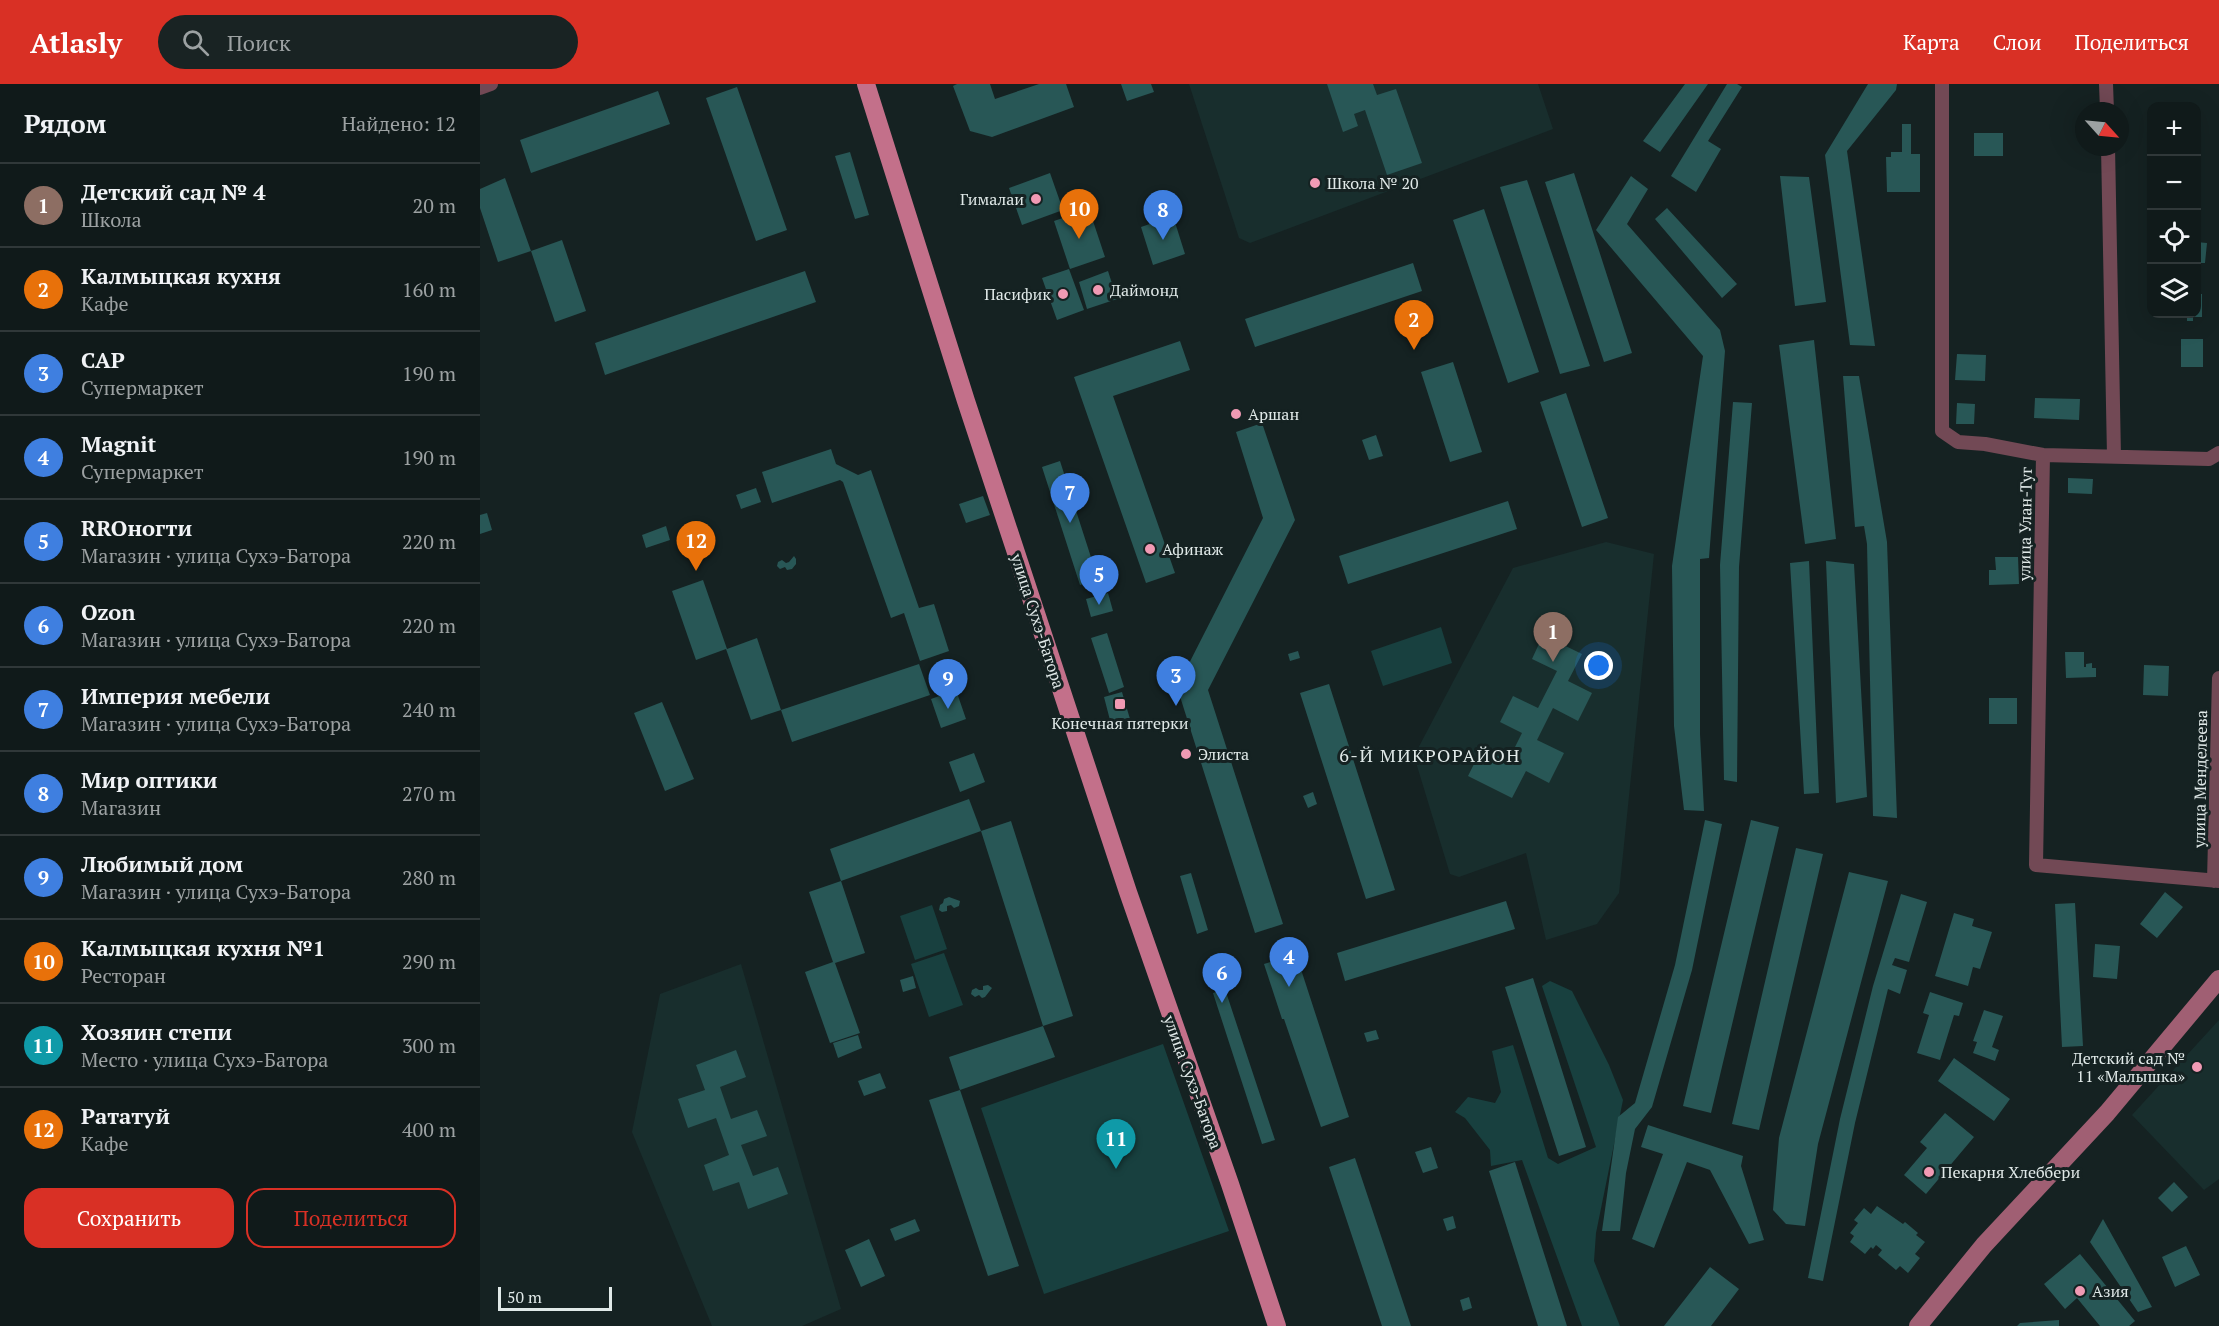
<!DOCTYPE html>
<html lang="ru">
<meta charset="utf-8">
<style>
body{margin:0;font-family:"PT Serif",serif;background:#192323;color:#f1f3f6}
.controls{position:absolute;right:18px;top:18px;display:grid;overflow:hidden;border-radius:12px;box-shadow:0 6px 24px #0002}
.controls button{width:54px;height:54px;display:grid;place-items:center;padding:0;border:0;border-bottom:2px solid #303839;background:#101a1a;color:#f1f3f6;font:30px sans-serif}
.compass{position:absolute;left:1595px;top:18px;width:54px;height:54px;border-radius:50%;background:#101a1a;box-shadow:0 6px 24px #0002;rotate:117deg}
.scale{position:absolute;left:18px;bottom:15px;width:114px;box-sizing:border-box;padding-left:6px;border:3px solid #e0e9e8;border-top:0;font-size:16px;line-height:21px;white-space:nowrap;color:#e0e9e8;-webkit-text-stroke:4px #152222;paint-order:stroke}
.you{position:absolute;left:1119px;top:582px;width:21px;height:21px;margin:-15px;border:4px solid #fff;border-radius:50%;background:#1a73e8;box-shadow:0 0 0 9px #1a73e833}
.badge{display:grid;place-items:center;width:39px;height:39px;border-radius:50%;background:#d93025;color:#fff;font-size:20px;font-weight:700}
.pin{position:absolute;translate:-50% -50px;filter:drop-shadow(0 2px 3px #0008)}
.pin::after{content:'';position:absolute;top:32px;width:21px;height:18px;background:inherit;clip-path:polygon(0 0,100% 0,50% 100%)}
.list{margin:0;padding:0;list-style:none}
h2{display:flex;justify-content:space-between;align-items:center;height:78px;margin:0;padding:0 24px;font-size:26px}
h2 small{font-size:20px;font-weight:400;color:#9ca1a2}
.list li{display:grid;grid-template-columns:39px 1fr auto;gap:18px;align-items:center;box-sizing:border-box;height:84px;padding:0 24px;border-top:2px solid #303839}
.list b{display:block;font-size:22px;white-space:nowrap}
.list p{margin:0;font-size:20px;white-space:nowrap;color:#9ca1a2}
.list em{font-size:20px;font-style:normal;color:#9ca1a2}
.actions{display:flex;gap:12px;padding:18px 24px}
.actions a{flex:1;padding:14px 0;border:2px solid #d93025;border-radius:18px;text-align:center;font-size:21px;color:#d93025}
.actions .main{background:#d93025;color:#fff}
.icon{flex:none;width:33px;height:33px;fill:none;stroke:currentColor;stroke-width:2;stroke-linecap:round;stroke-linejoin:round}
.map{position:relative;flex:none;width:1739px;height:1242px;overflow:hidden}
header{display:flex;align-items:center;gap:36px;box-sizing:border-box;height:84px;padding:0 30px;background:#d93025;color:#fff}
header strong{font-size:28px}
nav{display:flex;gap:33px;margin-inline-start:auto;font-size:21px}
.search{width:420px;height:54px;background:#192323;display:flex;align-items:center;gap:15px;box-sizing:border-box;padding:0 21px;border-radius:33px;color:#9ca1a2;font-size:22px}
main{display:flex}
aside{flex:1;background:#101a1a}
.map>svg:first-child{display:block}
.built{fill:#182e2d}
.green{fill:#18403f}
.building{fill:#285756}
.lines{fill:none;stroke-linecap:round;stroke-linejoin:round}
.street{stroke:#724955;stroke-width:14}
.secondary{stroke:#a05f73;stroke-width:18}
.primary{stroke:#c3708a;stroke-width:18}
.poi-dot{fill:#f19ab4;stroke:#152222;stroke-width:2}
.labels{text-anchor:middle;dominant-baseline:central;stroke-width:6;stroke-linejoin:round;paint-order:stroke}
.poi-label{font-size:16px;fill:#e0e9e8;stroke:#152222;text-anchor:start}
.street-label{font-size:16px;fill:#e0e9e8;stroke:#152222}
.neighbourhood-label{font-size:18px;letter-spacing:1.5px;fill:#e0e9e8;stroke:#152222}
</style>
<header>
<strong>Atlasly</strong>
<div class="search"><svg class="icon" aria-label="search" viewBox="0 0 24 24"><circle cx="10" cy="10" r="6"/><path d="M15 15l6 6"/></svg>Поиск</div>
<nav><a>Карта</a><a>Слои</a><a>Поделиться</a></nav>
</header>
<main>
<aside>
<h2>Рядом<small>Найдено: 12</small></h2>
<ul class="list">
<li><span class="badge" style="background:#8d6e63">1</span><div><b>Детский сад № 4</b><p>Школа</p></div><em>20 m</em></li>
<li><span class="badge" style="background:#e8710a">2</span><div><b>Калмыцкая кухня</b><p>Кафе</p></div><em>160 m</em></li>
<li><span class="badge" style="background:#3f7fe0">3</span><div><b>САР</b><p>Супермаркет</p></div><em>190 m</em></li>
<li><span class="badge" style="background:#3f7fe0">4</span><div><b>Magnit</b><p>Супермаркет</p></div><em>190 m</em></li>
<li><span class="badge" style="background:#3f7fe0">5</span><div><b>RROногти</b><p>Магазин · улица Сухэ-Батора</p></div><em>220 m</em></li>
<li><span class="badge" style="background:#3f7fe0">6</span><div><b>Ozon</b><p>Магазин · улица Сухэ-Батора</p></div><em>220 m</em></li>
<li><span class="badge" style="background:#3f7fe0">7</span><div><b>Империя мебели</b><p>Магазин · улица Сухэ-Батора</p></div><em>240 m</em></li>
<li><span class="badge" style="background:#3f7fe0">8</span><div><b>Мир оптики</b><p>Магазин</p></div><em>270 m</em></li>
<li><span class="badge" style="background:#3f7fe0">9</span><div><b>Любимый дом</b><p>Магазин · улица Сухэ-Батора</p></div><em>280 m</em></li>
<li><span class="badge" style="background:#e8710a">10</span><div><b>Калмыцкая кухня №1</b><p>Ресторан</p></div><em>290 m</em></li>
<li><span class="badge" style="background:#0f9aa8">11</span><div><b>Хозяин степи</b><p>Место · улица Сухэ-Батора</p></div><em>300 m</em></li>
<li><span class="badge" style="background:#e8710a">12</span><div><b>Рататуй</b><p>Кафе</p></div><em>400 m</em></li>
</ul>
<div class="actions"><a class="main">Сохранить</a><a>Поделиться</a></div>
</aside>
<div class="map">
<svg width="1739" height="1242" viewBox="0 0 1739 1242">
<rect width="100%" height="100%" fill="#152222"/>
<!-- built -->
<path class="built" d="M709 0H1058L1073 45 770 159 759 154Z
M1126 458 1174 470 1139 809 1117 840 1066 856 1046 769 979 793 970 790 934 672 1033 484Z
M261 880 361 1225 322 1242H232L152 1048 180 910Z
M1739 936V1095L1724 1106 1652 1031Z"/>
<!-- green -->
<path class="green" d="M961 543 972 579 903 602 891 567Z
M452 821 467 865 435 876 420 832Z
M464 869 483 921 449 933 431 880Z
M1070 897 1092 907 1129 981 1143 1016 1116 1149 1114 1177 1140 1242H1102L1042 1076 1011 1082 1010 1066 985 1034 975 1028 988 1013 1015 1019 1021 1008 1012 967 1033 961 1068 1074 1078 1080 1116 1063 1062 902Z
M683 960 749 1147 564 1210 501 1024Z"/>
<!-- building -->
<path class="building" d="M477 0H510L515 15 559 0H586L594 23 512 53 490 47 473 2Z
M641 0H671L674 8 647 17Z
M847 0H893L897 11 916 5 942 79 907 91 885 26 874 30 878 42 863 48Z
M1205 0H1228L1180 68 1163 57Z
M1247 0H1257L1262 3 1228 57 1241 65 1216 108 1191 92Z
M1388 0H1417L1416 6 1367 67 1395 262 1370 261 1345 71Z
M257 3 307 146 276 157 226 14Z
M178 7 190 40 51 89 40 56Z
M1422 40H1431V70H1440V108H1407L1406 73H1411V68H1422Z
M1494 49H1523V72H1494Z
M370 68 389 131 375 135 355 72Z
M570 89 583 126 542 141 529 104Z
M1094 89 1152 269 1124 278 1065 98Z
M1151 92 1168 105 1147 140 1240 246 1245 267 1229 474 1220 475V650L1224 727 1204 726 1194 642 1192 482 1223 272 1116 146Z
M1300 92 1329 93 1346 218 1315 222Z
M25 94 51 167 82 156 106 227 75 238 51 167 18 178 0 124V105Z
M1047 96 1110 282 1080 290 1020 103Z
M1187 124 1257 200 1242 214 1175 135Z
M609 125 625 173 590 185 574 137Z
M1004 125 1059 288 1028 299 973 136Z
M693 132 705 170 673 181 661 143Z
M1716 158 1727 159 1725 179H1716Z
M933 179 942 207 775 263 765 235Z
M589 185 604 226 577 236 562 194Z
M325 187 336 218 125 291 115 259Z
M628 187 637 215 607 225 599 198Z
M1716 210H1722V233H1713V237H1707V233H1692V230H1716Z
M1701 255H1723V283H1701Z
M1334 256 1356 455 1325 460 1299 261Z
M700 257 710 286 633 312 695 489 666 499 594 293Z
M1477 270 1506 271 1505 297 1475 296Z
M973 278 1002 368 970 378 941 288Z
M1363 292H1379L1407 458 1417 734 1393 732 1387 460 1384 442 1375 443Z
M1086 309 1128 434 1102 443 1060 318Z
M1555 314 1600 315 1599 336 1554 334Z
M1253 318 1272 319 1259 483 1257 698 1244 696 1240 481Z
M1477 319 1495 320 1494 340H1476Z
M782 339 815 436 728 606 803 840 775 849 697 603 783 434 756 348Z
M896 351 903 372 889 376 882 356Z
M351 365 356 380 378 391 391 386 439 524 454 520 469 567 440 577 424 529 411 534 363 398 360 396 292 419 282 388Z
M580 377 618 495 600 501 562 383Z
M1588 394 1613 395 1612 410 1588 409Z
M276 404 281 418 261 425 256 411Z
M503 412 510 431 486 439 479 420Z
M1028 417 1037 445 868 500 859 472Z
M7 429 12 446 0 450V431Z
M186 442 190 456 166 464 162 451Z
M314 472 316 475V480L312 485 307 486 305 483 300 485 297 482 298 478 302 476 306 479 309 478Z
M1515 473H1538L1539 500 1509 501V486H1516Z
M1329 477 1339 709 1324 710 1310 479Z
M1346 477 1374 480 1387 713 1356 719Z
M223 496 247 565 277 554 301 626 271 636 246 565 216 576 192 507Z
M628 509 633 527 611 533 606 515Z
M627 549 644 603 629 609 611 554Z
M1063 551 1102 570 1088 597 1112 609 1098 637 1073 624 1057 656 1084 669 1069 699 1046 687 1032 714 988 692 1002 664 1028 677 1042 649 1020 638 1033 612 1058 624 1077 587 1052 575Z
M818 567 820 574 810 577 808 570Z
M1585 568H1604V583H1606V580L1612 579V584H1616V593L1586 594Z
M439 580 450 611 312 658 301 626Z
M1664 581 1689 582 1688 612 1663 611Z
M849 600 915 806 886 815 820 609Z
M476 606 486 635 461 644 451 615Z
M642 608 650 635 631 640 624 613Z
M1509 614H1537V640H1509Z
M182 618 214 695 185 707 154 629Z
M494 669 505 698 480 708 469 678Z
M833 708 837 720 828 724 823 712Z
M489 715 501 747 361 797 350 765Z
M1225 736 1242 740 1212 886 1172 1023 1155 1045 1146 1089 1140 1147H1122L1138 1033 1155 1019 1195 881Z
M1271 736 1299 743 1231 1029 1203 1022Z
M531 737 593 932 563 942 501 747Z
M1316 764 1343 770 1279 1046 1252 1040Z
M1369 788 1408 797 1338 1060 1325 1142 1306 1140 1293 1126 1299 1054Z
M711 789 728 846 717 850 700 792Z
M361 797 385 869 355 879 380 949 350 959 325 888 353 878 329 808Z
M1685 808 1703 823 1677 854 1660 840Z
M1421 810 1447 818 1429 878 1415 874 1412 881 1427 886 1420 910 1408 905 1375 1039 1343 1197 1328 1194 1360 1035 1393 902Z
M469 813 480 817 479 822 474 824 471 821 467 822V827L462 828 459 826 460 821 463 819 464 815Z
M1026 817 1035 845 865 897 857 869Z
M1595 819 1603 962 1582 963 1575 820Z
M1474 829 1494 835 1492 842 1512 848 1500 885 1493 883 1488 902 1455 892Z
M1615 860 1640 862 1637 895 1613 893Z
M816 870 869 1033 841 1043 804 935H802L784 880Z
M433 892 436 904 423 908 420 896Z
M1053 894 1106 1063 1079 1072 1025 903Z
M508 901 512 904 505 913 502 914 499 911 495 913 491 910 492 906 496 904 499 906H503V902Z
M745 905 795 1056 782 1060 733 909Z
M1450 908 1483 919 1479 932 1474 931 1460 976 1437 969 1449 931 1443 929Z
M1504 926 1523 932 1512 963 1519 966 1515 977 1493 969 1497 958 1493 957Z
M563 942 575 973 480 1006 469 973Z
M896 946 899 955 887 958 884 949Z
M378 951 382 964 358 974 353 959Z
M256 966 266 993 240 1003 251 1035 277 1026 287 1052 261 1061 273 1092 298 1083 308 1110 268 1125 259 1098 233 1107 224 1081 249 1071 236 1034 208 1044 198 1015 225 1006 216 981Z
M1474 974 1530 1015 1514 1037 1458 997Z
M400 989 406 1004 384 1012 378 997Z
M480 1006 539 1182 508 1192 449 1016Z
M1465 1029 1494 1053 1446 1110 1424 1091 1447 1064 1440 1058Z
M1168 1041 1263 1072 1261 1082 1284 1156 1269 1160 1230 1086 1207 1078 1174 1164 1152 1155 1183 1070 1161 1063Z
M951 1063 958 1084 943 1089 935 1068Z
M875 1074 931 1242H902L849 1083Z
M1035 1078 1087 1242H1058L1009 1087Z
M1694 1098 1708 1113 1692 1128 1678 1114Z
M1397 1122 1423 1140 1425 1138 1438 1149 1436 1151 1445 1158 1435 1170 1440 1174 1428 1189 1420 1182 1416 1186 1398 1171 1402 1166 1396 1161 1393 1165 1391 1163 1385 1170 1370 1158 1374 1152 1370 1149 1378 1139 1374 1136 1384 1124 1391 1130Z
M973 1132 976 1144 967 1147 963 1135Z
M435 1135 440 1147 415 1157 410 1145Z
M1623 1135 1672 1223 1658 1228 1610 1158Z
M389 1155 405 1192 381 1203 365 1166Z
M1706 1162 1720 1191 1695 1203 1682 1173Z
M1600 1170 1655 1237 1649 1242H1620L1597 1214 1585 1225 1564 1200Z
M1230 1183 1259 1205 1231 1242H1184Z
M989 1213 992 1224 983 1227 980 1216Z
M1579 1236V1242H1537L1540 1239Z"/>
<g class="lines">
<!-- street -->
<path class="street" d="M1462 0V347L1478 358 1505 360 1563 371 1729 375 1739 369
M1626 0 1627 27
M0 4 11 0
M1628 63 1634 372
M1563 371 1556 781 1739 797
M1734 797 1739 594"/>
<!-- secondary -->
<path class="secondary" d="M1438 1242 1504 1161 1627 1029 1739 895"/>
<!-- primary -->
<path class="primary" d="M386 0 486 317 648 808 750 1100 797 1242"/>
</g>
<!-- markers -->
<g class="poi-dot">
<circle cx="835" cy="99" r="6"/>
<circle cx="556" cy="115" r="6"/>
<circle cx="618" cy="206" r="6"/>
<circle cx="583" cy="210" r="6"/>
<circle cx="756" cy="330" r="6"/>
<circle cx="670" cy="465" r="6"/>
<rect x="634" y="614" width="12" height="12" rx="3"/>
<circle cx="706" cy="670" r="6"/>
<circle cx="1717" cy="983" r="6"/>
<circle cx="1449" cy="1088" r="6"/>
<circle cx="1600" cy="1207" r="6"/>
</g>
<g class="labels">
<!-- poi labels -->
<g class="poi-label">
<text x="847" y="99">Школа № 20</text>
<text x="544" y="115" text-anchor="end">Гималаи</text>
<text x="630" y="206">Даймонд</text>
<text x="571" y="210" text-anchor="end">Пасифик</text>
<text x="768" y="330">Аршан</text>
<text x="682" y="465">Афинаж</text>
<text x="640" y="639" text-anchor="middle">Конечная пятерки</text>
<text x="718" y="670">Элиста</text>
<text x="1705" y="974" text-anchor="end">Детский сад №<tspan x="1705" dy="18">11 «Малышка»</tspan></text>
<text x="1461" y="1088">Пекарня Хлеббери</text>
<text x="1612" y="1207">Азия</text>
</g>
<!-- street labels -->
<g class="street-label">
<text transform="translate(1545 440) rotate(-89)">улица Улан-Туг</text>
<text transform="translate(558 537) rotate(72)">улица Сухэ-Батора</text>
<text transform="translate(1720 695) rotate(-89)">улица Менделеева</text>
<text transform="translate(713 998) rotate(70)">улица Сухэ-Батора</text>
</g>
<!-- neighbourhood labels -->
<g class="neighbourhood-label">
<text x="950" y="671">6-Й МИКРОРАЙОН</text>
</g>
</g>
</svg>
<div class="controls">
<button>+</button>
<button>−</button>
<button><svg class="icon" aria-label="locate" viewBox="0 0 24 24"><circle cx="12" cy="12" r="6"/><path d="M12 2v4M12 18v4M2 12h4M18 12h4"/></svg></button>
<button><svg class="icon" aria-label="layers" viewBox="0 0 24 24"><path d="M12 4l9 5-9 5-9-5zM3 14l9 5 9-5"/></svg></button>
</div>
<svg class="compass" viewBox="-18 -18 36 36"><path d="M0-13l5 13h-10z" fill="#e53935"/><path d="M0 13l5-13h-10z" fill="#9ca1a2"/></svg>
<div class="scale">50 m</div>
<div class="you"></div>
<div class="pin badge" style="left:1073px;top:578px;background:#8d6e63">1</div>
<div class="pin badge" style="left:934px;top:266px;background:#e8710a">2</div>
<div class="pin badge" style="left:696px;top:622px;background:#3f7fe0">3</div>
<div class="pin badge" style="left:809px;top:903px;background:#3f7fe0">4</div>
<div class="pin badge" style="left:619px;top:521px;background:#3f7fe0">5</div>
<div class="pin badge" style="left:742px;top:919px;background:#3f7fe0">6</div>
<div class="pin badge" style="left:590px;top:439px;background:#3f7fe0">7</div>
<div class="pin badge" style="left:683px;top:156px;background:#3f7fe0">8</div>
<div class="pin badge" style="left:468px;top:625px;background:#3f7fe0">9</div>
<div class="pin badge" style="left:599px;top:155px;background:#e8710a">10</div>
<div class="pin badge" style="left:636px;top:1085px;background:#0f9aa8">11</div>
<div class="pin badge" style="left:216px;top:487px;background:#e8710a">12</div>
</div>
</main>
